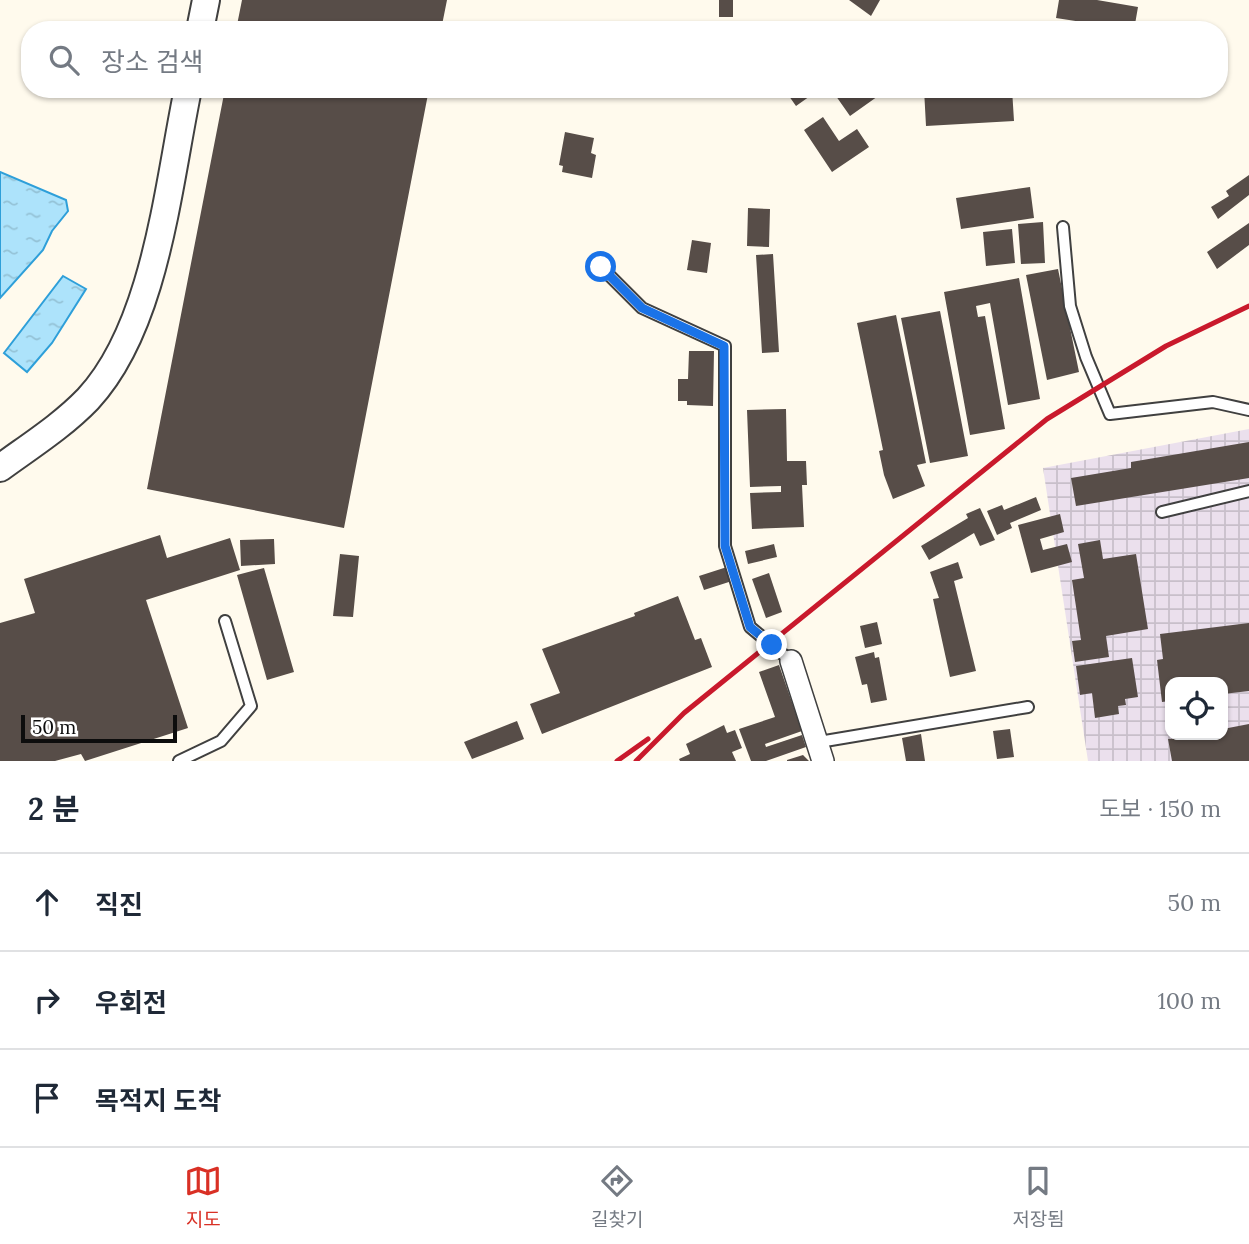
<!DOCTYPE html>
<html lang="ko">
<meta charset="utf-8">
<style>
body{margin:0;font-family:Lora,"Noto Sans KR",serif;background:#f2f2f3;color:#1f2937}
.controls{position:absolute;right:21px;bottom:21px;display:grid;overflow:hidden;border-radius:14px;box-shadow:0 2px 5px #0004}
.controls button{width:63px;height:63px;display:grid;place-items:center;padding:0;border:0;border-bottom:2px solid #e0e1e3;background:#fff;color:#1f2937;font:35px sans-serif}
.scale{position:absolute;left:21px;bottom:18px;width:156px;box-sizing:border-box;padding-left:7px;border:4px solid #0d0d0d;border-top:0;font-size:19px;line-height:24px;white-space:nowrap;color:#0d0d0d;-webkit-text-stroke:5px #fff;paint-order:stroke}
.stop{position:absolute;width:21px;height:21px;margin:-16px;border:5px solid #1a73e8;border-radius:50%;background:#fff}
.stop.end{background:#1a73e8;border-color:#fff;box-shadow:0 2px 7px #0008}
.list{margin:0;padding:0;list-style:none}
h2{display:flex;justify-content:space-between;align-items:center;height:91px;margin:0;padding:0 28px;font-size:30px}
h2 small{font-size:23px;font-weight:400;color:#747a83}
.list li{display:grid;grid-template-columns:46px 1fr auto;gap:21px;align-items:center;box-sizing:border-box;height:98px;padding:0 28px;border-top:2px solid #e0e1e3}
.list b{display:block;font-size:26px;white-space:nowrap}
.list em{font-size:23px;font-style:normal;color:#747a83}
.icon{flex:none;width:38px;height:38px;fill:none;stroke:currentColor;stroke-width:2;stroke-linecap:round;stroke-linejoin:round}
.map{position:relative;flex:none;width:1249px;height:761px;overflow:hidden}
.search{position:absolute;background:#fff;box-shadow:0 2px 5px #0004;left:21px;right:21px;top:21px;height:77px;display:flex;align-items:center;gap:18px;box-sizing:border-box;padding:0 24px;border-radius:28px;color:#747a83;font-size:26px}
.sheet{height:385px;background:#fff}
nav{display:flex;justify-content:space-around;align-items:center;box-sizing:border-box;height:98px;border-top:2px solid #e0e1e3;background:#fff;font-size:19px;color:#747a83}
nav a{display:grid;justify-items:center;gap:4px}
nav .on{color:#d93025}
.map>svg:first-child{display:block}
.industrial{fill:url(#industrial-grid);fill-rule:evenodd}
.water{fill:url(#water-ripples);stroke:#2e9fd9;stroke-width:2}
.building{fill:#574d48}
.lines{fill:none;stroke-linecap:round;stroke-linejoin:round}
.service-casing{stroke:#404040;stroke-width:14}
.minor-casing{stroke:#404040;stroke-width:24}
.tertiary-casing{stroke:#404040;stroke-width:30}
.service{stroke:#fff;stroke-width:10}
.minor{stroke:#fff;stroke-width:21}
.tertiary{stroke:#fff;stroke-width:26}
.rail{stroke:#c9192c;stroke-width:5}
.route{stroke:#1a73e8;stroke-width:9}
</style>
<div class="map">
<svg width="1249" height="761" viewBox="0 0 1249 761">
<defs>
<pattern id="industrial-grid" width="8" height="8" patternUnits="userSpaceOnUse" patternTransform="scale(1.75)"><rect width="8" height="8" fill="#ebe0ed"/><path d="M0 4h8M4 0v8" fill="none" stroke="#c8bfca"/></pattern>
<pattern id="water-ripples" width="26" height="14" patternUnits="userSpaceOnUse" patternTransform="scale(1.75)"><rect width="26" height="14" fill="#ade3fb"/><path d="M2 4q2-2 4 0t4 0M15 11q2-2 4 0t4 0" fill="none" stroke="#94c2d6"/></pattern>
</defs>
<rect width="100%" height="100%" fill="#fffaed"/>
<!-- industrial -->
<path class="industrial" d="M1249 429V761H1088L1043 468ZM1170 682H1223V735H1170Z"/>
<!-- water -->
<path class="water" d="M0 172 66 200 68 211 52 231 43 250 0 298Z
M63 276 86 289 52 343 27 372 4 353Z"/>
<!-- building -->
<path class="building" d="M242 0H447L441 30H236Z
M719 0H733V17H719Z
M849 0H880L871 16Z
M1059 0H1097L1138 7 1134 30 1056 18Z
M225 89H429L344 528 147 489Z
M784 89H820L796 106Z
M831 89H888L850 116Z
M924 89H1012L1014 121 926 126Z
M823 117 839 141 857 129 869 147 832 172 804 130Z
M565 132 594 138 591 153 596 155 592 178 562 172 563 166 559 165Z
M1249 175V195L1218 219 1211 207 1229 196 1226 191Z
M1030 187 1034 218 961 229 956 198Z
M748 208 770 209 769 247 747 246Z
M1043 222 1045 263 1021 264 1018 224Z
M1249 223V245L1217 269 1207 252Z
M1012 229 1015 263 986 266 983 232Z
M692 240 711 243 707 273 687 270Z
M773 254 779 352 762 353 756 255Z
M1058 269 1079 372 1047 380 1026 275Z
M1019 278 1040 399 1008 405 990 303 976 306 978 317 985 316 1005 429 970 435 944 292Z
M940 311 968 456 930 463 901 318Z
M896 315 926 463 917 465 925 486 893 499 884 475 879 451 883 450 857 323Z
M689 351H714L713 406 687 405V401H678V379H688Z
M786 409 787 461H806L807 485H802L804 527 752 529 750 493 781 492V486L750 487 747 410Z
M1249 442V478L1076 506 1071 478 1131 468V462Z
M1036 497 1041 510 1010 523 1012 528 997 535 987 511 1002 505 1004 510Z
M980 508 995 540 980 546 974 533 929 560 921 546 968 518 966 514Z
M1060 514 1064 532 1040 539 1043 550 1067 544 1072 562 1031 573 1018 525Z
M160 535 167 558 230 538 240 570 146 600 188 728 85 761 81 754 55 761H0V623L35 613 24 579Z
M274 539 275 564 241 566 240 540Z
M1100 540 1103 559 1136 554 1148 629 1106 636 1109 657 1075 662 1072 641 1081 640 1072 580 1084 578 1078 544Z
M774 544 777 557 748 564 745 551Z
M340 554 359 556 353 617 333 616Z
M958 562 963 578 954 581 976 671 950 677 933 599 939 598 930 572Z
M727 567 732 581 704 590 699 576Z
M264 568 294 672 267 680 237 575Z
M769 573 782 612 766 618 752 579Z
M678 596 695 640 701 638 712 667 542 734 530 704 560 693 542 649 635 616 634 613Z
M877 622 882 644 865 648 860 626Z
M1249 623V691L1223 694V682H1170V701L1162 702 1157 660 1163 659 1160 634Z
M874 652 875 658 879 657 887 700 871 703 867 684 862 685 855 657Z
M1132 658 1138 697 1125 699 1126 705 1118 706 1119 714 1095 718 1092 693 1080 695 1076 666Z
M779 665 802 731 765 744 766 747 802 735 806 747 766 761H751L739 729 775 717 759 672Z
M517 721 524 739 472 759 464 742Z
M1249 724V761H1172L1168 739 1223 735V729Z
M724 725 727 733 735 730 742 748 732 752 736 761H680L679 759 690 754 686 744Z
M1010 729 1014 757 997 759 993 731Z
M921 734 925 761H906L902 738Z
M803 755 809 761H787V760Z"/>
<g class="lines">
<defs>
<path id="service" d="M1063 227 1070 306 1086 357 1110 414 1213 402 1249 410
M601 267 642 308 725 346V546L750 627 791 661
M1162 512 1249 491
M819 742 1028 707
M179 761 221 741 251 706 225 621"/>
<path id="minor" d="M791 661 823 761"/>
<path id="tertiary" d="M200 30 206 0
M0 468C30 446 62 426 88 399 156 326 168 185 188 89"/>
</defs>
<!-- service casing -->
<use href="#service" class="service-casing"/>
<!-- minor casing -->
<use href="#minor" class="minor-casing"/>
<!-- tertiary casing -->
<use href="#tertiary" class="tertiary-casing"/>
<!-- service -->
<use href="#service" class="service"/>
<!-- minor -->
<use href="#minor" class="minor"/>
<!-- tertiary -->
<use href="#tertiary" class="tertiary"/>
<!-- rail -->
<path class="rail" d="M617 761 648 739
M636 761 684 713 1047 419 1166 346 1249 306"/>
</g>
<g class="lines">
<!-- route -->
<path class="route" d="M601 267 642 308 724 346 725 546 750 627 772 645"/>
</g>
</svg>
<div class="controls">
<button><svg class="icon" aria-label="locate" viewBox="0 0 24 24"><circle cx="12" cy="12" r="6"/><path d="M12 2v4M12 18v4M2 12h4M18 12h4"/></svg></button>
</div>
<div class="scale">50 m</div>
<div class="stop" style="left:601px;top:267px"></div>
<div class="stop end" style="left:772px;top:645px"></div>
<div class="search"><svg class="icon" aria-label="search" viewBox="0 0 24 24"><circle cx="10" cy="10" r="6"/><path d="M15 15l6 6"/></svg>장소 검색</div>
</div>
<section class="sheet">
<h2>2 분<small>도보 · 150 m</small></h2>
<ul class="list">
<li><svg class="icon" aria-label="ahead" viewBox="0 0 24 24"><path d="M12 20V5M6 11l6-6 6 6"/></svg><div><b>직진</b></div><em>50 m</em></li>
<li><svg class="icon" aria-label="right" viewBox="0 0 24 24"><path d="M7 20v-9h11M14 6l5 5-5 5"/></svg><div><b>우회전</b></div><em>100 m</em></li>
<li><svg class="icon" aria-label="arrive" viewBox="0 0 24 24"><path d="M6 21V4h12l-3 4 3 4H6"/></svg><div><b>목적지 도착</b></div></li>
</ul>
</section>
<nav>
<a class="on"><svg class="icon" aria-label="map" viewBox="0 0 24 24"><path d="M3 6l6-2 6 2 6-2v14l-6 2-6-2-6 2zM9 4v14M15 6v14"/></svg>지도</a>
<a><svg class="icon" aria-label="directions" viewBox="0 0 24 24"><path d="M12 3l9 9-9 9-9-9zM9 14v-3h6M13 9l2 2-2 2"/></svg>길찾기</a>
<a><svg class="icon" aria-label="saved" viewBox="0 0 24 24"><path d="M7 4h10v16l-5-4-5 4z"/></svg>저장됨</a>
</nav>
